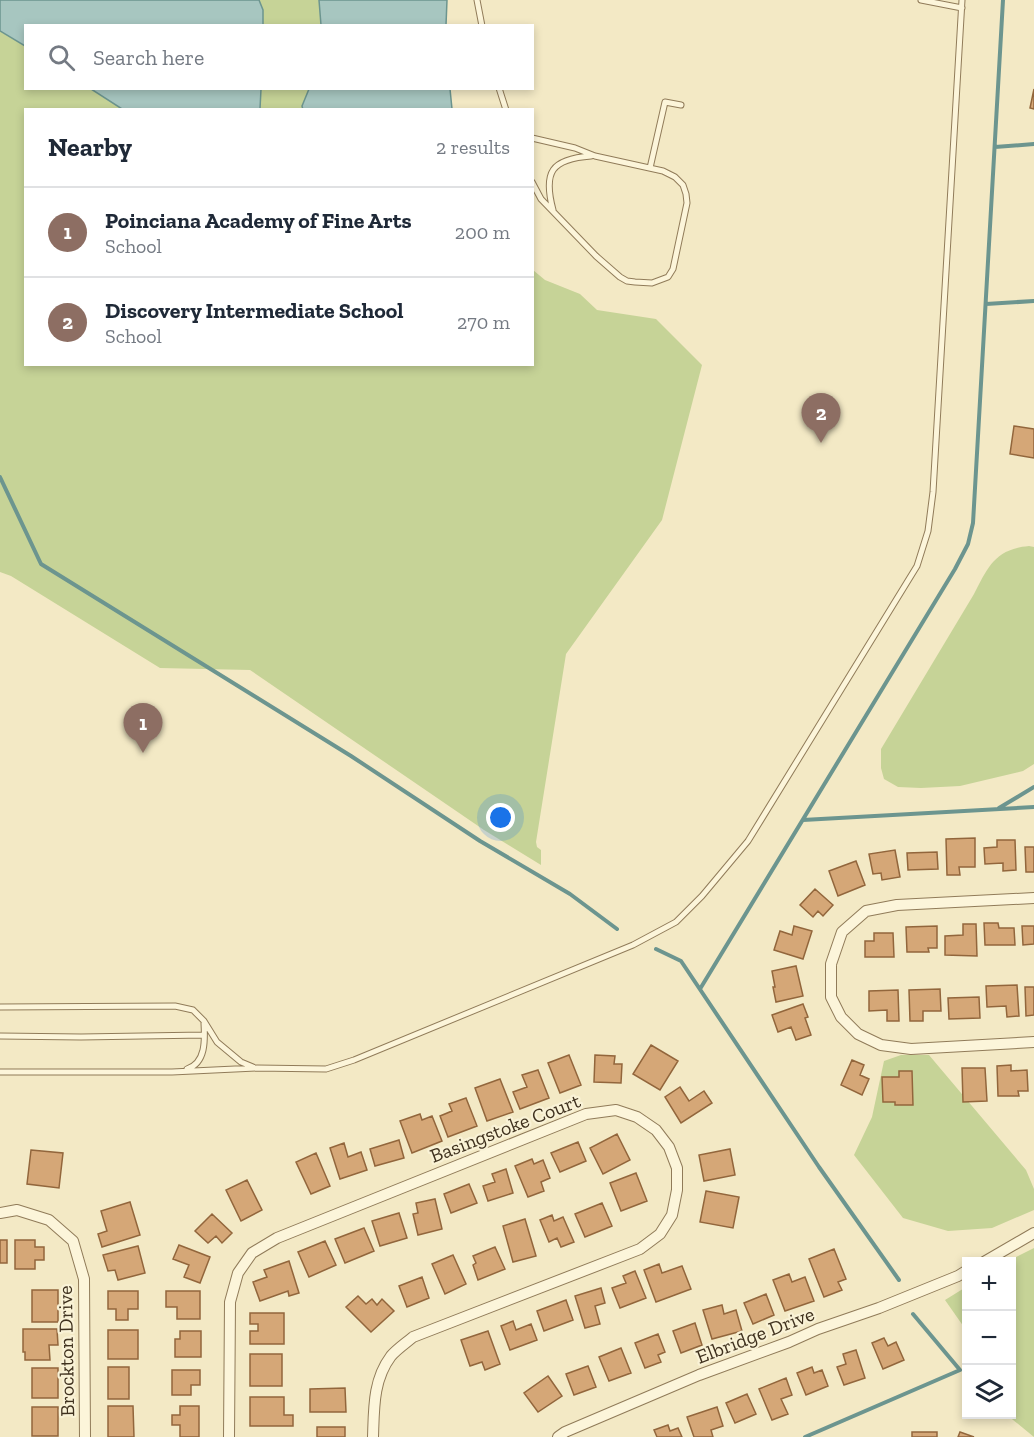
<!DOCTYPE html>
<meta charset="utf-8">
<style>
body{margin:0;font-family:"Zilla Slab",serif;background:#f6f6f7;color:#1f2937}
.controls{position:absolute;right:18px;bottom:18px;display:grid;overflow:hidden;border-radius:0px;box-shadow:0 3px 9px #0003}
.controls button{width:54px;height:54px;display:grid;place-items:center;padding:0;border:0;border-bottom:2px solid #e0e1e3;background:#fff;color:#1f2937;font:30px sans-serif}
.you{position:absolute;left:501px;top:818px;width:21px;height:21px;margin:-15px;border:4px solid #fff;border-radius:50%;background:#1a73e8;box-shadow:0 0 0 9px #1a73e833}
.badge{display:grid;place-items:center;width:39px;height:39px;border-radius:50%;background:#a62d22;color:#fff;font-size:20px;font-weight:700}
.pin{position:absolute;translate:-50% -50px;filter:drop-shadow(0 2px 3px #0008)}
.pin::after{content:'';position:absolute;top:32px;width:21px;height:18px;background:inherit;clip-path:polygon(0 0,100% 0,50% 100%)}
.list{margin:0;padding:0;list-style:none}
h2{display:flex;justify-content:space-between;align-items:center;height:78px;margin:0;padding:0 24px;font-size:26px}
h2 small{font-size:20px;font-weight:400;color:#747a83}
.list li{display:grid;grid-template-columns:39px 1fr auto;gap:18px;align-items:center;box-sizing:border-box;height:90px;padding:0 24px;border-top:2px solid #e0e1e3}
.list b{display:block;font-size:22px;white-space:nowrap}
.list p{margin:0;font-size:20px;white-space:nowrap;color:#747a83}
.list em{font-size:20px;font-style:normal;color:#747a83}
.icon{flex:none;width:33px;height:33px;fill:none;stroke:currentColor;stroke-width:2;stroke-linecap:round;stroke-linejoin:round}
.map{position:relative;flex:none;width:1034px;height:1437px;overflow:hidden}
.search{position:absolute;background:#fff;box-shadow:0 3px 9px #0003;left:24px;top:24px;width:510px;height:66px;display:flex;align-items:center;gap:15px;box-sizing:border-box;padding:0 21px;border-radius:0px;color:#747a83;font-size:22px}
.panel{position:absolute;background:#fff;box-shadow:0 3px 9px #0003;left:24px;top:108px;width:510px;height:258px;border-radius:0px}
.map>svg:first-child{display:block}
.green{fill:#c6d397}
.water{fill:#a7c6c0;stroke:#6c958f;stroke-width:1.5}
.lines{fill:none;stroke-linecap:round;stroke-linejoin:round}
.stream{stroke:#6c958f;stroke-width:4}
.building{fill:#d5a777;stroke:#92663c;stroke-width:1.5}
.lane-casing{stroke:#907b59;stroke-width:7}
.street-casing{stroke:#907b59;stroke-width:12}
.lane{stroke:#fcf5da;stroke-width:5}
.street{stroke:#fcf5da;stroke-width:10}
.labels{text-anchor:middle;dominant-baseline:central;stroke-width:4.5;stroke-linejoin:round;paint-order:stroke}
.street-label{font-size:20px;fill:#3f311e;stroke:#f9f2d6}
</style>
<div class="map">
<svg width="1034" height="1437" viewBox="0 0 1034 1437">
<rect width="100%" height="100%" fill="#f3e9c5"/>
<!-- green -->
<path class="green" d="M259 0H319L321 25H263V10Z
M0 31 25 46 26 88 91 89 122 109 26 110V364H532L533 270 545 280 580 294 597 310 656 319 702 365 662 520 566 654 536 842 537 847 541 850V865L484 830 250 670 160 668 11 576 0 572Z
M261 89H309L302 106 303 109 260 110Z
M1029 546 1034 547V764L1023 771 960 786 921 788 898 787 884 779 881 768V749L974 594C988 567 995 549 1029 546Z
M901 1055H929L1026 1170 1034 1189V1210L992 1228 948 1231 903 1218 854 1155 872 1117 884 1061Z
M1034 1248V1437L1007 1415 1012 1414V1262L1008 1261Z
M966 1287V1330L945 1300Z"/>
<!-- water -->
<path class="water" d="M0 0H259L263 10V25L26 26 25 46 0 31Z
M319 0H447L446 25H321Z
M91 89H261L260 109H122Z
M450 89 452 109 303 110 302 106 309 89Z"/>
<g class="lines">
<!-- stream -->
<path class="stream" d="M995 147 1034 144
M986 304 1034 301
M0 477 41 564 351 756 480 841 570 894 617 929
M999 808 1034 787
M803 820 1034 807
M656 949 681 961 819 1167 899 1280
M700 989 955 569 968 544 973 523 1003 0
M805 1437 960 1370 913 1314"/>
</g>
<!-- building -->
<path class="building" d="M1034 89V109L1030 108Z
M1014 426 1034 429V458L1010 454Z
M975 838V867H959L960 875H947L946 839Z
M997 840H1015L1016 870 1003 871V863L985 864 984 848 997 847Z
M1025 847H1034V872H1026Z
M895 850 900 877 882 880 881 873 873 874 869 854Z
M937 852 938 869 908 870 907 853Z
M856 861 865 885 838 896 829 871Z
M815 889 833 905 823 916 818 911 813 917 800 905Z
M984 923H998L999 928H1014L1015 945H985Z
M963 924H976L977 956 945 955V936L963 935Z
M794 926 812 931 803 959 774 950 780 931 792 935Z
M937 926V948H928L929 952H907L906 927Z
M1022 926H1034V944L1023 945Z
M874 933H893L894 957H865V941H874Z
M796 966 803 996 776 1002 773 987H775L772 971Z
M1017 985 1019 1016 1007 1017 1006 1006 987 1007 986 986Z
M1025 987H1034V1015L1026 1016Z
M940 989 941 1011H923V1021H910L909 990Z
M898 990 899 1021H887V1010L869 1011V991Z
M979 997 980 1018 949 1019 948 998Z
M803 1004 808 1017 805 1018 811 1035 796 1040 791 1027 778 1032 772 1015Z
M651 1045 678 1061 660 1090 633 1074Z
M569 1055 581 1085 560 1093 548 1063Z
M595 1055 615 1056 614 1064H622L621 1083 594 1082Z
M852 1060 864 1065 860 1075 869 1079 862 1095 841 1085Z
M1011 1065V1071L1027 1070 1028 1091H1018L1019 1096H998L997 1066Z
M962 1068H985L987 1101 963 1102Z
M538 1070 549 1098 520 1109 513 1092 527 1087 522 1075Z
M899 1071H912L913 1105H895V1102H883L882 1077H899Z
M500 1079 513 1112 487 1121 475 1088Z
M680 1087 689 1101 704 1091 712 1103 681 1123 665 1097Z
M466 1098 477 1126 448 1137 440 1116 452 1111 449 1104Z
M420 1114 422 1120 432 1116 442 1141 412 1153 400 1121Z
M617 1134 630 1160 603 1174 590 1148Z
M399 1140 404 1158 375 1166 370 1149Z
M578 1142 586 1161 560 1172 551 1153Z
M344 1143 348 1157 361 1152 367 1170 340 1179 330 1148Z
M730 1149 735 1175 704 1181 699 1155Z
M31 1150 63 1153 59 1188 27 1184Z
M316 1153 330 1186 311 1194 296 1162Z
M532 1159 534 1164 543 1160 550 1178 541 1182 544 1191 528 1197 515 1166Z
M506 1169 513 1193 488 1201 483 1186 495 1182 492 1174Z
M636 1173 647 1201 621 1211 610 1183Z
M247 1180 262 1210 241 1221 226 1190Z
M469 1184 477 1203 451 1213 444 1194Z
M706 1191 739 1197 733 1228 700 1222Z
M435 1199 442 1229 418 1235 413 1214 418 1213 416 1203Z
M130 1202 140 1235 102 1247 98 1234 107 1231 101 1211Z
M602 1203 612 1226 585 1237 575 1214Z
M399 1213 407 1238 380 1246 372 1221Z
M212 1214 232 1233 222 1243 216 1236 208 1243 195 1231Z
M552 1215 554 1221 563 1217 574 1242 561 1247 557 1238 549 1242 540 1220Z
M525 1219 536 1256 513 1262 503 1226Z
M364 1228 374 1251 345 1263 335 1239Z
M0 1240H7V1263H0Z
M15 1240H35V1247H44V1260H35V1269H15Z
M325 1241 336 1265 309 1277 298 1252Z
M179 1245 210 1257 200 1283 184 1277 189 1265 173 1259Z
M138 1246 145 1273 118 1280 115 1270 108 1271 103 1255Z
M495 1247 505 1269 478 1280 473 1265 476 1263 473 1256Z
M834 1249 846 1279 838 1282 842 1290 824 1297 809 1259Z
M453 1255 466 1284 445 1294 432 1264Z
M289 1261 299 1293 289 1296 288 1291 260 1301 253 1282 267 1277 264 1270Z
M659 1264 662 1273 682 1266 691 1289 656 1302 644 1270Z
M635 1271 646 1298 620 1308 612 1288 626 1283 623 1276Z
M789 1274 792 1282 805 1277 814 1301 785 1311 773 1280Z
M422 1277 429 1298 407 1307 399 1286Z
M601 1288 605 1303 595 1306 600 1324 585 1328 575 1296Z
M32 1290H58V1322H32Z
M108 1291H138V1309H128V1320H116V1309H108Z
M166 1291H200V1319H177V1307H166Z
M766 1294 774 1315 753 1324 744 1303Z
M358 1296 366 1304 372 1299 377 1305 382 1299 394 1311 371 1332 346 1307Z
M566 1300 573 1320 544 1331 537 1311Z
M722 1305 724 1314 736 1310 742 1331 712 1339 703 1310Z
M250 1313H284V1344H250V1331H258V1324H250Z
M513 1321 516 1330 531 1324 537 1340 510 1350 501 1326Z
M695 1323 702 1345 681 1353 673 1331Z
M23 1329H57L58 1345H49L50 1360H25V1352H23Z
M108 1330H138V1359H108Z
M180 1331H201V1357H175V1339H180Z
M488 1331 500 1364 485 1370 482 1362 470 1366 461 1340Z
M658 1334 665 1352 658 1355 661 1362 645 1368 635 1343Z
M884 1338 888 1346 896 1342 904 1360 883 1369 872 1343Z
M621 1348 631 1373 609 1381 599 1357Z
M856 1350 865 1378 844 1385 837 1367 846 1364 843 1354Z
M250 1354H282V1386H250Z
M588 1366 596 1387 574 1395 566 1374Z
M108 1367H129V1399H108Z
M812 1367 814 1373 822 1370 828 1386 806 1395 797 1373Z
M32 1368H58V1398H32Z
M172 1370H200V1385H191V1395H172Z
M548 1376 562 1396 538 1412 524 1393Z
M786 1378 792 1395 781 1399 788 1414 772 1420 759 1389Z
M345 1388 346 1412H310V1389Z
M747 1394 756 1414 735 1423 726 1403Z
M250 1397H284V1415H293V1426H250Z
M108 1406H133L134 1437H108Z
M180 1406H199V1437H180V1425H172V1415H180Z
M32 1407H58V1436H32Z
M717 1407 723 1426 711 1430 713 1437H694L687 1417Z
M668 1425 670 1431 678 1428 682 1437H657L654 1430Z
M317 1427H345V1437H317Z
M912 1432H937V1437H912Z
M960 1432 974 1437H958Z"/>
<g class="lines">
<defs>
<path id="lane" d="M477 0 482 26
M921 0 962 8
M499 88 506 110
M532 138 575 148 595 156 663 171 675 177 683 185 686 194 687 203 673 269 668 277 652 283 635 282 627 281 620 277 596 256 541 199 532 182
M650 168 665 102 681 105
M553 210C543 172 551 159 591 156
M0 1007 175 1006 193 1010 204 1021 217 1042 241 1062 253 1067
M0 1036 81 1037 204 1035
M187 1069C206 1063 205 1040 204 1023
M0 1072H172L257 1068 326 1069 354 1060 633 945 676 922 702 896 748 841 917 566 928 531 933 492 962 0"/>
<path id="street" d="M1034 898 897 905 866 911 842 932 831 964V997L841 1017 858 1034 881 1045 911 1049 1034 1042
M0 1213 17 1210 49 1220 73 1241 84 1279 85 1437
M984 1262 1034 1233
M229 1437 230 1302 238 1273 252 1253 277 1238 586 1114 616 1110 637 1117 656 1130 669 1147 677 1168V1190L672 1215 660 1234 640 1249 413 1337C406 1343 397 1349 391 1356 373 1380 374 1408 373 1437
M558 1437 565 1432 699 1375 789 1342 818 1329 879 1308 958 1276 966 1271"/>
</defs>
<!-- lane casing -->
<use href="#lane" class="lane-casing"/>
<!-- street casing -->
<use href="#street" class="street-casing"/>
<!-- lane -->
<use href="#lane" class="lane"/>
<!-- street -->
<use href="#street" class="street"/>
</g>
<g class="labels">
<!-- street labels -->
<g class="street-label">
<text transform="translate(505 1128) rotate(-21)">Basingstoke Court</text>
<text transform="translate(755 1335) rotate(-21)">Elbridge Drive</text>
<text transform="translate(66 1351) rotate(-91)">Brockton Drive</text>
</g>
</g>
</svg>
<div class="controls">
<button>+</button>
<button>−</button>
<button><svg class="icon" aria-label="layers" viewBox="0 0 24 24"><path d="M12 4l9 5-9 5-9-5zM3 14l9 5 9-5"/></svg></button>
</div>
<div class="you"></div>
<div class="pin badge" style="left:143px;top:753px;background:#8d6e63">1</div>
<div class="pin badge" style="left:821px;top:443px;background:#8d6e63">2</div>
<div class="search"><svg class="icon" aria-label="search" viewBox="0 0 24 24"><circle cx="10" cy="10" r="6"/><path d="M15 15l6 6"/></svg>Search here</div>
<section class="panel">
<h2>Nearby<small>2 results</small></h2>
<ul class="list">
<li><span class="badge" style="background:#8d6e63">1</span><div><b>Poinciana Academy of Fine Arts</b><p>School</p></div><em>200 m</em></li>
<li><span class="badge" style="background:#8d6e63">2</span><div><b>Discovery Intermediate School</b><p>School</p></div><em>270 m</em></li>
</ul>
</section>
</div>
